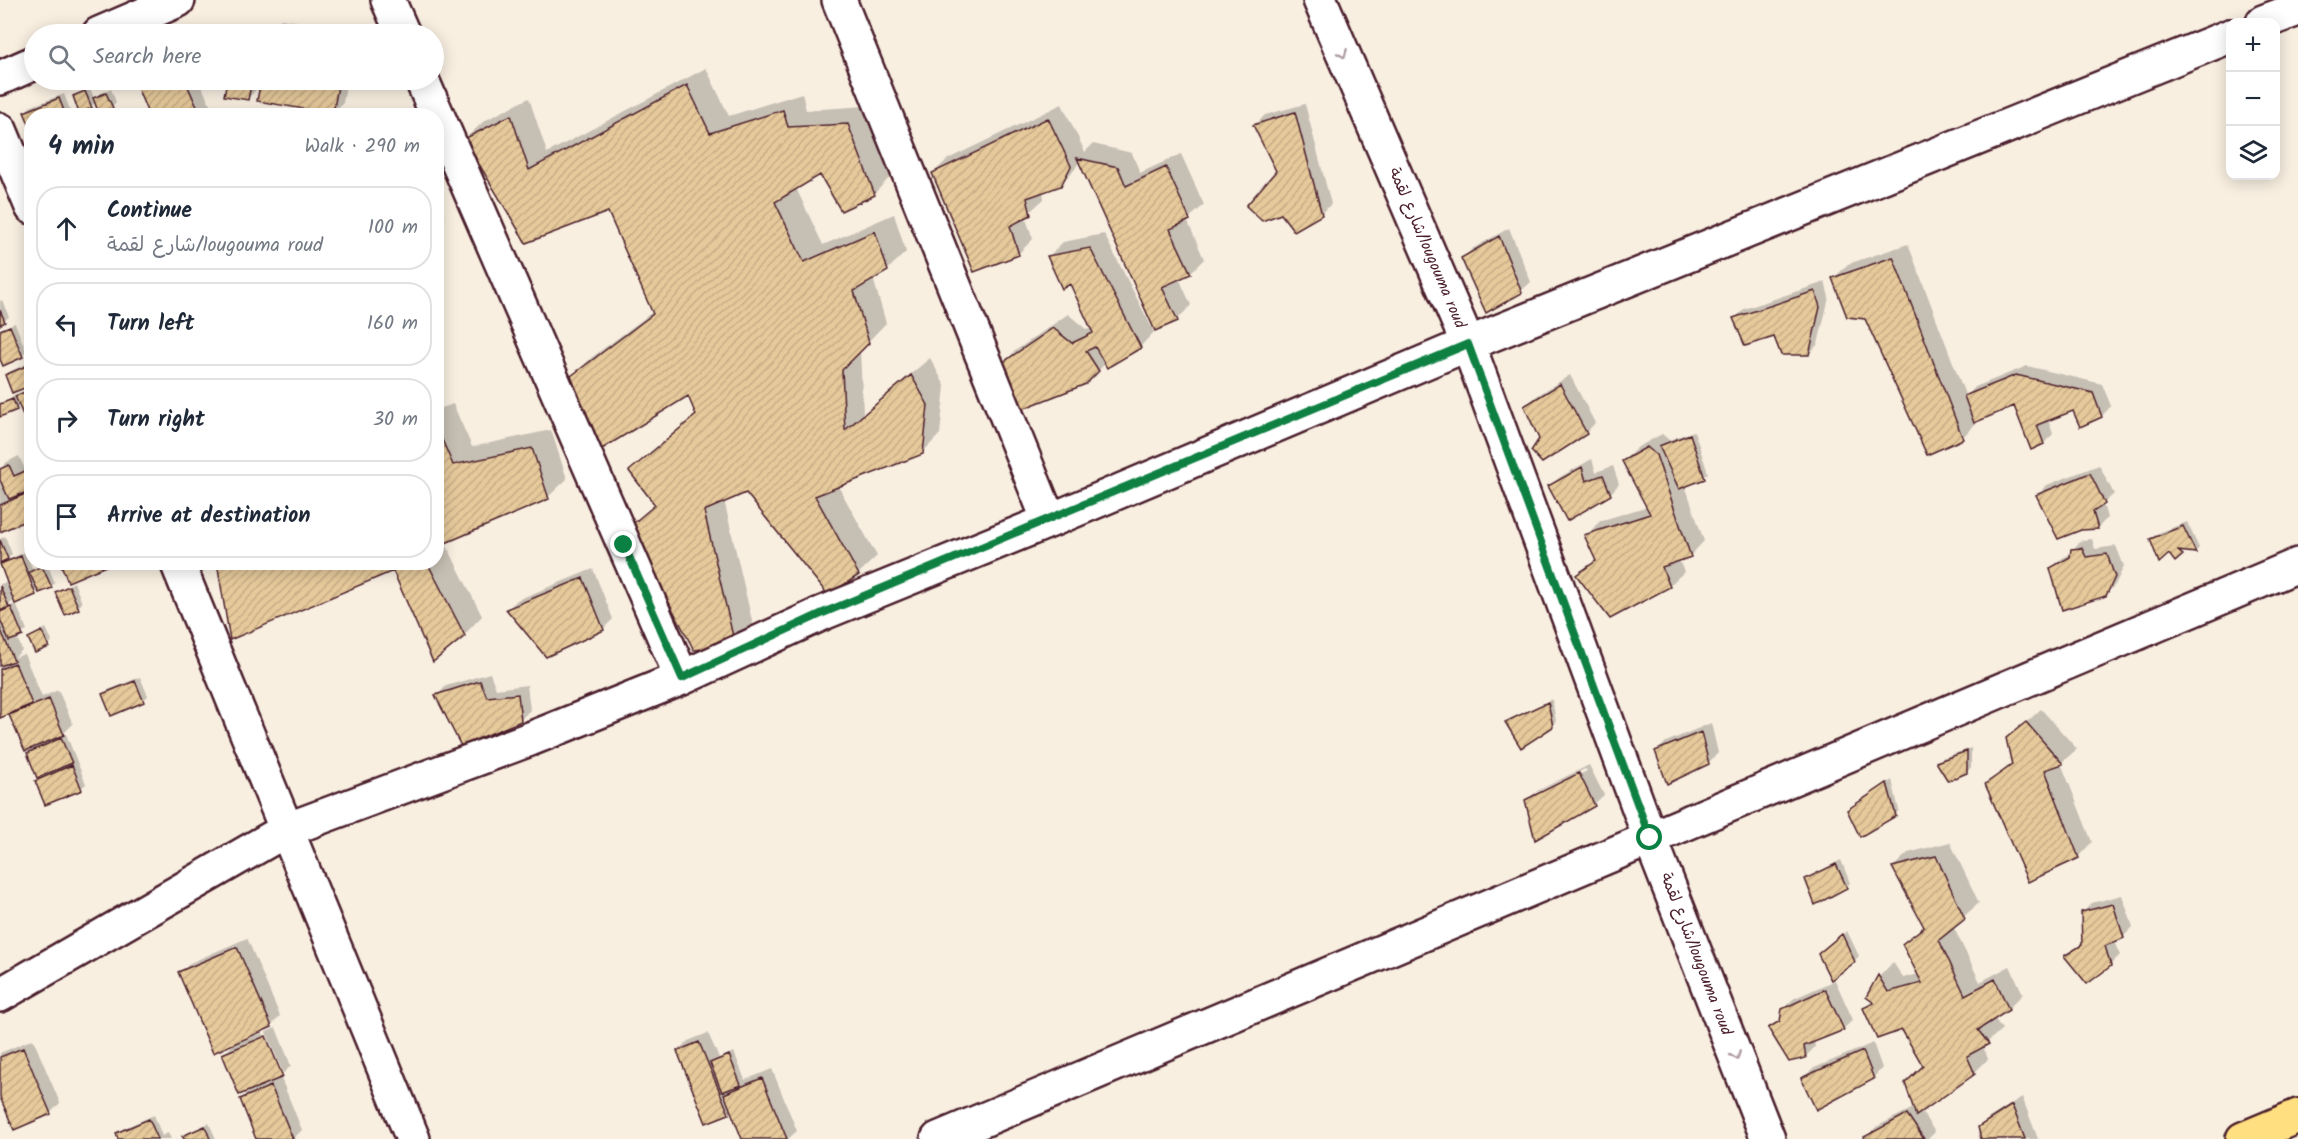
<!DOCTYPE html>
<meta charset="utf-8">
<style>
body{margin:0;font-family:Kalam,"Playpen Sans Arabic",sans-serif;background:#f6f6f7;color:#1f2937}
.controls{position:absolute;right:18px;top:18px;display:grid;overflow:hidden;border-radius:12px;box-shadow:0 3px 15px #0003}
.controls button{width:54px;height:54px;display:grid;place-items:center;padding:0;border:0;border-bottom:2px solid #e0e1e3;background:#fff;color:#1f2937;font:30px sans-serif}
.stop{position:absolute;width:18px;height:18px;margin:-14px;border:4px solid #0b8043;border-radius:50%;background:#fff}
.stop.end{background:#0b8043;border-color:#fff;box-shadow:0 2px 6px #0008}
.list{margin:0;padding:0;list-style:none}
h2{display:flex;justify-content:space-between;align-items:center;height:78px;margin:0;padding:0 24px;font-size:26px}
h2 small{font-size:20px;font-weight:400;color:#747a83}
.list li{display:grid;grid-template-columns:39px 1fr auto;gap:18px;align-items:center;box-sizing:border-box;height:84px;margin:0 12px 12px;padding:0 12px;border:2px solid #e0e1e3;border-radius:24px}
.list b{display:block;font-size:22px;white-space:nowrap}
.list p{margin:0;font-size:20px;white-space:nowrap;color:#747a83}
.list em{font-size:20px;font-style:normal;color:#747a83}
.icon{flex:none;width:33px;height:33px;fill:none;stroke:currentColor;stroke-width:2;stroke-linecap:round;stroke-linejoin:round}
.map{position:relative;flex:none;width:2298px;height:1139px;overflow:hidden}
.search{position:absolute;background:#fff;box-shadow:0 3px 15px #0003;left:24px;top:24px;width:420px;height:66px;display:flex;align-items:center;gap:15px;box-sizing:border-box;padding:0 21px;border-radius:33px;color:#747a83;font-size:22px}
.panel{position:absolute;background:#fff;box-shadow:0 3px 15px #0003;left:24px;top:108px;width:420px;height:462px;border-radius:24px}
.map>svg:first-child{display:block}
.shadow{fill:#0003;fill-rule:evenodd}
.building{fill:url(#building-hatch);stroke:#4a1f2b;stroke-width:1.5}
.lines{fill:none;stroke-linecap:round;stroke-linejoin:round}
.minor-casing{stroke:#4a1f2b;stroke-width:38}
.major-casing{stroke:#4a1f2b;stroke-width:38}
.minor{stroke:#fff;stroke-width:33}
.major{stroke:#ffdf80;stroke-width:33}
.oneway{stroke:#ae9aa0}
.route{stroke:#0b8043;stroke-width:8}
.labels{text-anchor:middle;dominant-baseline:central;stroke-width:4.5;stroke-linejoin:round;paint-order:stroke}
.street-label{font-size:16px;fill:#4a1f2b;stroke:#fff}
</style>
<div class="map">
<svg width="2298" height="1139" viewBox="0 0 2298 1139">
<defs>
<pattern id="building-hatch" width="6" height="6" patternUnits="userSpaceOnUse" patternTransform="scale(1.5)"><rect width="6" height="6" fill="#e6ca9b"/><path d="M-1 1l2-2M0 6l6-6M5 7l2-2" fill="none" stroke="#c7ad86"/></pattern>
</defs>
<rect width="100%" height="100%" fill="#f8efe1"/>
<filter id="ink" filterUnits="userSpaceOnUse"><feTurbulence type="fractalNoise" baseFrequency=".0167" numOctaves="2"/><feDisplacementMap in="SourceGraphic" scale="12" xChannelSelector="R" yChannelSelector="G"/><feConvolveMatrix kernelMatrix="1 2 1 2 8 2 1 2 1" color-interpolation-filters="sRGB"/></filter>
<g filter="url(#ink)">
<!-- shadow -->
<path class="shadow" d="M281 19 355 31 354 34H270L272 28Z
M246 24 268 28 267 34H236Z
M706 68 729 116 802 93 806 110 867 106 892 175 874 194 821 173 796 188 823 245 894 214 906 252 887 270 873 278 886 323 860 350 863 414 930 358 945 386 940 434 922 453 838 486 877 556 858 574 747 491 724 500 753 625 735 643 631 527 656 504 631 471 650 452 697 413 688 394 572 377 591 358 654 311 609 210 465 139 484 121 529 98 547 153Z
M135 80H199L211 107 202 116H150Z
M228 80H259L258 88 248 98 226 95Z
M263 80H347L343 103 333 113 259 100Z
M90 88 94 98 99 94 111 89 116 102 112 107 96 102 91 106 75 97Z
M64 94 72 115 32 116 26 112 30 107Z
M1062 104 1085 152 1093 144 1132 153 1140 173 1181 154 1204 205 1187 220 1204 259 1190 273 1179 278 1191 305 1177 320 1080 160 1075 169 1060 184 1043 191 1044 199 1025 216 1033 239 1018 254 933 173 948 159Z
M1305 104 1331 204 1321 214 1277 172 1255 125 1265 115Z
M436 200 445 217 436 225Z
M1509 228 1531 282 1521 291 1463 259 1472 249Z
M1104 234 1154 332 1140 347 1106 363 1085 383 1001 366 1015 351 1068 314 1087 330 1092 327 1070 281 1049 256 1063 242Z
M1908 244 1966 397 1975 387 2027 366 2102 384 2111 406 2102 416 2074 409 2048 419 2053 434 2044 443 2015 404 1975 421 1976 423 1962 438 1834 278 1848 264Z
M1825 282 1829 297 1818 344 1809 354 1775 335 1735 318 1744 309Z
M2 300 9 317 0 323V301Z
M15 323 26 351 22 356 0 355V329Z
M31 362 32 383 7 376 11 371Z
M1570 375 1595 423 1586 433 1541 439 1526 407 1535 397Z
M32 387V409L21 404 17 408 0 415V403Z
M453 404 472 447 551 430 567 479 548 497 445 542 482 616 464 635 394 569 218 562H436V410Z
M1694 431 1708 473 1704 477 1685 485 1704 541 1690 556 1679 560 1684 572 1669 586 1578 575 1596 559 1586 536 1600 521 1648 506 1623 461 1638 447 1662 434 1669 440Z
M19 456 24 467 32 464V517L0 531V469L7 462Z
M1592 459 1596 472 1613 466 1619 484 1610 494 1550 486 1560 477Z
M2099 465 2114 494 2103 504 2107 518 2098 528 2080 529 2038 495 2047 485Z
M2187 522 2199 548 2195 552 2185 551 2176 560 2169 552 2152 539 2156 534Z
M5 536 12 554 5 561 25 552 33 570 47 563 55 583 51 587 39 590 16 602 14 600 6 608 16 604 27 630 17 637 22 650 14 658 24 654 42 697 58 690 73 724 60 737 66 734 86 784 81 788 46 803 37 781 44 774 28 753 37 744 25 749 10 712 0 716V584L7 582 0 565 7 558 0 561V539Z
M2092 539 2095 549 2116 546 2124 566 2115 585 2105 595 2051 569 2061 559 2072 553V550L2082 540Z
M593 569 613 619 603 629 508 609 517 600Z
M74 582 82 603 78 607 57 592Z
M46 628 52 641 48 646 30 638Z
M490 673 496 689 527 685 530 710 520 720 437 696 446 686Z
M140 677 148 696 143 700 111 714 104 695 108 690Z
M1552 699 1556 721 1552 726 1506 722 1511 718Z
M2041 709 2077 749 2061 763 2092 842 2078 857 1987 785 2012 762 2008 739Z
M1711 723 1718 753 1708 763 1657 751 1666 742Z
M1971 748V767L1967 772 1938 762 1942 758Z
M1589 765 1604 795 1594 804 1527 800 1537 791ZM1585 769 1587 771 1535 797V793Z
M1892 780 1899 810 1895 815 1849 810Z
M1950 842 1979 903 1953 926 1980 982 2010 966 2023 994 2008 1009 1994 1018 2002 1029 1983 1046 1988 1059 1974 1073 1920 1110 1935 1132 1928 1139H1867L1866 1137 1876 1127 1915 1107 1925 1065 1903 1028 1865 1008 1873 1000 1868 997 1880 976 1893 962 1903 978 1919 974 1903 945 1924 925 1893 867 1908 853Z
M1841 860 1850 883 1846 887 1807 879 1812 875Z
M2122 895 2133 927 2123 937 2115 940 2120 955 2110 965 2066 956 2083 942 2082 913 2092 903Z
M1847 931 1859 956 1854 961 1824 950Z
M247 938 280 1016 271 1026 246 1036 247 1039 263 1033 279 1073H283L266 1032 276 1028 291 1066 280 1076 302 1130 293 1139H258L241 1099 253 1087 224 1054 238 1040 180 973 190 963Z
M1835 980 1853 1020 1843 1029 1814 1040 1815 1047 1805 1057 1770 1028 1782 1017 1783 1009 1793 999Z
M708 1033 719 1058 734 1052 745 1080 772 1069 797 1131 788 1139H744L732 1109 728 1113 678 1051 688 1041Z
M33 1039 60 1103 50 1113 0 1093V1053Z
M1873 1043 1882 1068 1873 1078H1803L1812 1069Z
M2022 1097 2038 1139H1983L1979 1128 1989 1118Z
M154 1115 162 1136 168 1133 171 1139H120L118 1133 122 1129Z
M209 1123 216 1139H185L184 1136 189 1132Z"/>
<!-- building -->
<path class="building" d="M270 27 312 34H269Z
M134 80H185L201 116H149Z
M227 80H252L248 100 224 96Z
M261 80H339L333 114 257 101Z
M687 85 710 133 783 110 788 127 848 124 875 195 841 211 820 175 775 202 804 262 875 231 888 271 854 291 869 343 842 370 845 430 911 375 928 405 923 454 815 496 859 575 828 595 746 493 704 511 735 645 694 650 629 527 655 505 629 471 696 415 688 396 597 452 571 376 653 314 608 212 526 243 464 139 511 115 529 170Z
M85 91 92 108 79 113 73 96Z
M106 93 113 108 99 114 93 98Z
M59 98 66 116H32V131L24 112Z
M1295 112 1322 215 1294 231 1281 214 1262 221 1246 206 1276 171 1253 125Z
M1048 118 1071 166 1061 186 1027 198 1031 215 1010 226 1019 255 974 272 932 173Z
M1077 158 1118 167 1126 186 1166 167 1190 220 1170 229 1191 274 1162 287 1178 321 1155 331Z
M1499 236 1522 293 1486 313 1461 258Z
M1090 248 1141 348 1107 368 1095 347 1086 351 1099 371 1086 384 1022 409 999 365 1053 328 1072 343 1093 333 1070 284 1062 289 1047 256Z
M1893 257 1963 439 1927 455 1865 319 1847 317 1832 278Z
M1815 291 1820 307 1809 355H1781L1774 337 1745 346 1733 318Z
M0 310 5 322 0 325Z
M10 326 23 357 3 366 0 359V330Z
M26 366 32 378V385L12 393 5 375Z
M2016 375 2093 393 2102 417 2080 427 2073 411 2037 425 2044 444 2031 450 2014 406 1974 423 1964 396Z
M1560 384 1587 434 1542 463 1531 451 1539 439 1524 406Z
M32 389V411L23 415 15 396Z
M13 399 17 410 0 417V404Z
M436 426 453 465 532 448 549 499 436 547Z
M1690 434 1705 479 1679 489 1659 446Z
M1647 447 1656 455 1691 557 1662 567 1670 587 1610 619 1576 575 1596 561 1584 535 1650 514 1622 461Z
M9 465 14 476 32 468V490L9 499 0 480V469Z
M1582 467 1586 481 1603 475 1611 495 1567 521 1548 486Z
M2090 473 2105 504 2093 512 2098 529 2081 530 2058 539 2036 495Z
M32 491V518L0 532V505Z
M2183 526 2196 553 2178 551 2183 555 2175 562 2169 554 2159 563 2150 539Z
M0 540 8 559 0 563Z
M2082 548 2086 557 2107 554 2115 577 2106 596 2062 610 2050 568 2070 557 2071 549Z
M21 556 36 595 15 604 0 564Z
M60 562H107L108 565 68 582Z
M217 562H427L465 636 433 662 393 571 230 640Z
M42 566 52 588 39 593 29 572Z
M583 578 604 630 546 657 506 609Z
M0 586 9 607 0 611Z
M69 586 79 609 65 615 55 592Z
M11 607 23 636 9 641 0 619V612Z
M0 628 14 661 0 666Z
M42 631 49 647 35 653 28 638Z
M15 663 32 704 0 718V669Z
M135 681 144 702 111 716 102 694Z
M480 681 487 697 518 694 521 721 461 746 435 695Z
M49 699 64 735 25 751 9 715Z
M1548 702 1553 727 1521 748 1505 722Z
M2026 722 2063 764 2045 770 2079 858 2028 882 1985 784 2012 765 2006 738Z
M1701 732 1709 764 1667 784 1655 751Z
M61 738 72 763 37 778 27 753Z
M1967 751V773L1948 781 1936 762Z
M72 765 82 790 45 805 35 781Z
M1579 773 1595 806 1535 840 1525 800Z
M1887 783 1896 816 1860 837 1847 810Z
M1936 856 1965 919 1939 940 1965 995 1995 979 2009 1010 1978 1030 1989 1044 1967 1056 1975 1074 1916 1116 1905 1083 1923 1066 1902 1030 1877 1039 1863 1008 1874 1003 1866 997 1878 975 1888 992 1922 983 1902 944 1924 927 1892 867Z
M1836 864 1847 888 1815 905 1805 879Z
M2113 904 2124 938 2105 946 2111 966 2087 984 2064 956 2082 945 2081 912Z
M1842 934 1855 962 1831 980 1818 954Z
M237 947 272 1027 213 1053 178 972Z
M1825 989 1844 1030 1804 1046 1806 1058 1789 1062 1768 1028 1780 1021 1782 1009Z
M266 1036 283 1077 239 1095 222 1054Z
M699 1042 729 1114 706 1123 677 1051Z
M23 1048 51 1114 14 1130 0 1097V1057Z
M1863 1051 1874 1079 1816 1110 1801 1078Z
M729 1055 741 1085 722 1092 710 1063Z
M762 1078 787 1139H742L724 1094Z
M271 1086 293 1139H256L240 1099Z
M2012 1105 2025 1139H1981L1978 1127Z
M1907 1114 1924 1139H1865L1864 1137Z
M149 1119 158 1139H118L116 1133Z
M205 1126 210 1139H184L182 1136Z"/>
<g class="lines">
<defs>
<path id="minor" d="M388 0 403 34
M839 0 1049 521
M1320 0 1468 344 1650 838 1768 1139
M2263 22 2298 9
M99 34 178 0
M0 78 34 63
M422 80 682 678
M0 130 32 207
M177 562 413 1139
M0 995 286 830 530 739 682 678 823 613 1049 521 1468 344 2230 36
M938 1139 2298 565"/>
<path id="major" d="M2243 1139 2298 1116"/>
</defs>
<!-- minor casing -->
<use href="#minor" class="minor-casing"/>
<!-- major casing -->
<use href="#major" class="major-casing"/>
<!-- minor -->
<use href="#minor" class="minor"/>
<!-- major -->
<use href="#major" class="major"/>
</g>
<!-- one-way arrows -->
<defs><path id="oneway-chevron" d="M-2-3.5L2.5 0L-2 3.5" fill="none" stroke-width="1.6" stroke-linecap="round" stroke-linejoin="round" transform="scale(1.5)"/></defs>
<g class="oneway">
<use href="#oneway-chevron" transform="translate(1343 54) rotate(67)"/>
<use href="#oneway-chevron" transform="translate(1736 1056) rotate(69)"/>
</g>
</g>
<g class="lines" filter="url(#ink)">
<!-- route -->
<path class="route" d="M624 545 682 678 823 613 1468 344 1650 838"/>
</g>
<g class="labels">
<!-- street labels -->
<g class="street-label">
<text transform="translate(1427 248) rotate(67)">شارع لقمة/lougouma roud</text>
<text transform="translate(1696 954) rotate(69)">شارع لقمة/lougouma roud</text>
</g>
</g>
</svg>
<div class="controls">
<button>+</button>
<button>−</button>
<button><svg class="icon" aria-label="layers" viewBox="0 0 24 24"><path d="M12 4l9 5-9 5-9-5zM3 14l9 5 9-5"/></svg></button>
</div>
<div class="stop" style="left:1650px;top:838px"></div>
<div class="stop end" style="left:624px;top:545px"></div>
<div class="search"><svg class="icon" aria-label="search" viewBox="0 0 24 24"><circle cx="10" cy="10" r="6"/><path d="M15 15l6 6"/></svg>Search here</div>
<section class="panel">
<h2>4 min<small>Walk · 290 m</small></h2>
<ul class="list">
<li><svg class="icon" aria-label="ahead" viewBox="0 0 24 24"><path d="M12 20V5M6 11l6-6 6 6"/></svg><div><b>Continue</b><p>شارع لقمة/lougouma roud</p></div><em>100 m</em></li>
<li><svg class="icon" aria-label="left" viewBox="0 0 24 24"><path d="M17 20v-9H6M10 6l-5 5 5 5"/></svg><div><b>Turn left</b></div><em>160 m</em></li>
<li><svg class="icon" aria-label="right" viewBox="0 0 24 24"><path d="M7 20v-9h11M14 6l5 5-5 5"/></svg><div><b>Turn right</b></div><em>30 m</em></li>
<li><svg class="icon" aria-label="arrive" viewBox="0 0 24 24"><path d="M6 21V4h12l-3 4 3 4H6"/></svg><div><b>Arrive at destination</b></div></li>
</ul>
</section>
</div>
